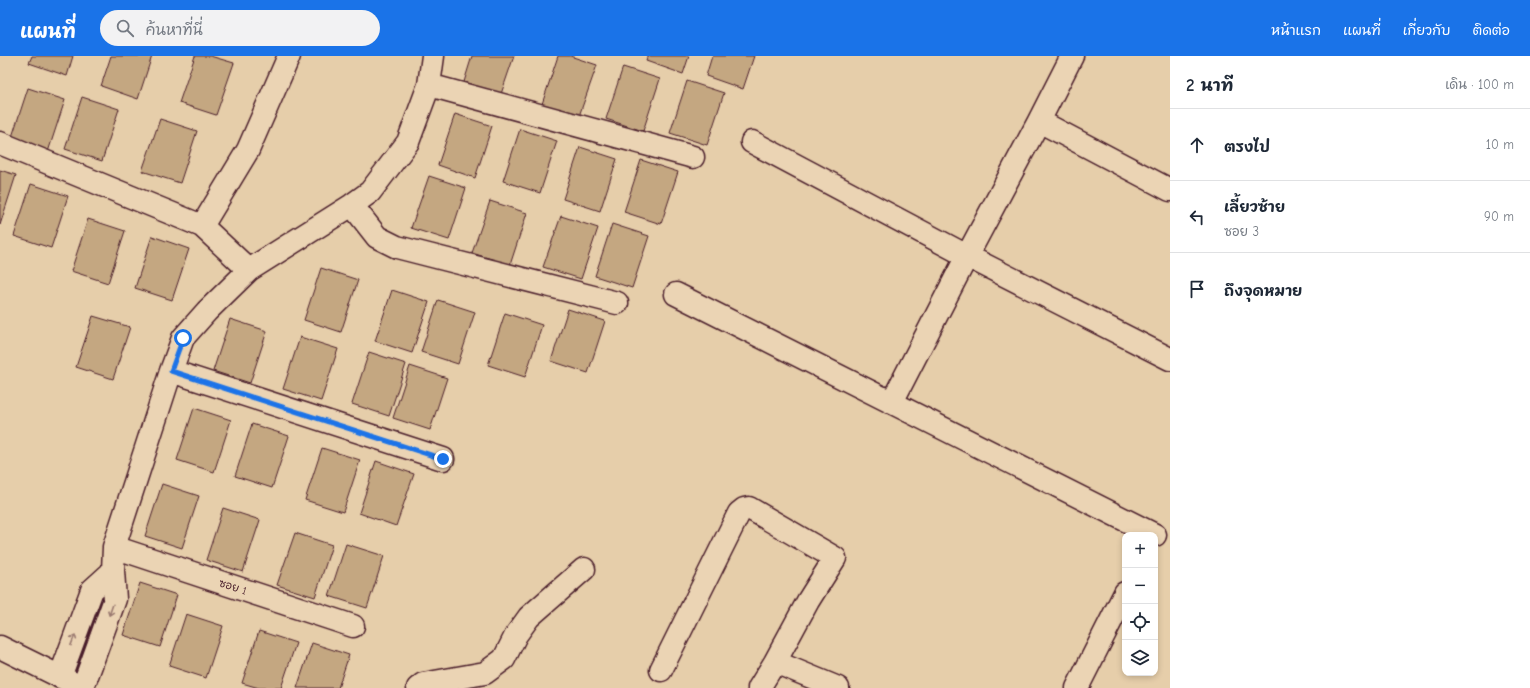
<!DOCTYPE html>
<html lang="th">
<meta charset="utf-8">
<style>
body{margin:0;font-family:"Comic Neue","Playpen Sans Thai",sans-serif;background:#f2f2f3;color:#1f2937}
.controls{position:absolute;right:12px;bottom:12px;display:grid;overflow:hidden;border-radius:8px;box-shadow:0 2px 6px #0003}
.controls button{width:36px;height:36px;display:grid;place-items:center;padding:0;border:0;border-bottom:1px solid #e0e1e3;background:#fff;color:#1f2937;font:20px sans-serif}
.stop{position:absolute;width:12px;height:12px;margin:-9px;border:3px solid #1a73e8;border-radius:50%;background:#fff}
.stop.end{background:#1a73e8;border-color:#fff;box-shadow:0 1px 4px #0008}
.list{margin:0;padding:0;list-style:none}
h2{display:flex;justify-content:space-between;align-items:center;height:52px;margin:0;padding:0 16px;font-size:17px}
h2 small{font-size:13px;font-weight:400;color:#747a83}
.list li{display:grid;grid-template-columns:26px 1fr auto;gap:12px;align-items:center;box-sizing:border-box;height:72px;padding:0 16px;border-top:1px solid #e0e1e3}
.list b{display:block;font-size:15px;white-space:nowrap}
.list p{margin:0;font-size:13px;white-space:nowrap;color:#747a83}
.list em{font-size:13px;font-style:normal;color:#747a83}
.icon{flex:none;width:22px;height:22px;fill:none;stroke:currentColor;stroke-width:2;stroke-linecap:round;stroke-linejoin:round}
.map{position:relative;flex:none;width:1170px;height:632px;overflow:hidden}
header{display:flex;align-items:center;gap:24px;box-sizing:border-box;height:56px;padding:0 20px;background:#1a73e8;color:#fff}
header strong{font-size:19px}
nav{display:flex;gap:22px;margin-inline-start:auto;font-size:14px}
.search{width:280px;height:36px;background:#f2f2f3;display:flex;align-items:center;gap:10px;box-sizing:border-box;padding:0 14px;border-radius:22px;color:#747a83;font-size:15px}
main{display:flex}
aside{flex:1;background:#fff}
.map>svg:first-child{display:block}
.building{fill:#c4a781;stroke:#4a1f2b}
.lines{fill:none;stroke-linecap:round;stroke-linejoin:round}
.minor-casing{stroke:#4a1f2b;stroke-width:25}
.minor{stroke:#ebd4b4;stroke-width:22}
.oneway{stroke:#9a7a70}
.route{stroke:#1a73e8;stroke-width:5}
.labels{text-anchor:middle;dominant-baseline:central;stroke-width:3.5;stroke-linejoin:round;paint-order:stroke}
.street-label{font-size:11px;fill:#4a1f2b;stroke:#ebd4b4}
</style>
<header>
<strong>แผนที่</strong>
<div class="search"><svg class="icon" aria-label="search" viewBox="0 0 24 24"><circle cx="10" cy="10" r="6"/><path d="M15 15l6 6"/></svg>ค้นหาที่นี่</div>
<nav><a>หน้าแรก</a><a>แผนที่</a><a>เกี่ยวกับ</a><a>ติดต่อ</a></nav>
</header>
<main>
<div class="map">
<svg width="1170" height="632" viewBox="0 0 1170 632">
<rect width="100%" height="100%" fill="#e6ceaa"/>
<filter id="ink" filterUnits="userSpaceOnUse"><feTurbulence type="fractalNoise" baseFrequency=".025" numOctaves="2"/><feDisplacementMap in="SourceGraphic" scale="8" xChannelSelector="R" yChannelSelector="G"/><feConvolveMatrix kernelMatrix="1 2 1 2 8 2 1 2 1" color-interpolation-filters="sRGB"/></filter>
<g filter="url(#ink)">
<!-- building -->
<path class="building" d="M32 0H73L67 20 29 7Z
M111 0H152L138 43 101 30Z
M195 0H210L234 7 216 59 179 47Z
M472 0H514L501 38 464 26Z
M558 0H570L597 9 579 60 542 48Z
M648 0H689L683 18 646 5Z
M712 0H754L743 33 706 20Z
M623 11 660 23 643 75 606 63Z
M687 25 724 37 707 89 670 77Z
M28 32 65 44 48 96 11 84Z
M82 41 119 53 102 105 65 93Z
M455 58 492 70 475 122 438 109Z
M160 63 197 75 180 127 142 115Z
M520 73 557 85 540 137 503 125Z
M580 91 617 103 600 155 563 143Z
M641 104 678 116 661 168 624 156Z
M0 114 16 119 0 169Z
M429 120 466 132 449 184 411 172Z
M31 128 68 140 51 192 14 180Z
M490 145 527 157 510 209 472 197Z
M561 160 598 172 581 223 543 211Z
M88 163 125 175 108 227 71 215Z
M612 168 649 180 632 232 595 220Z
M152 180 189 193 172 244 135 232Z
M321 212 358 224 341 276 304 264Z
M392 234 429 246 412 297 375 285Z
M438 244 475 256 458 308 421 296Z
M568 253 605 265 588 317 551 305Z
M505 257 542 269 525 321 488 309Z
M93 260 130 271 113 323 76 311Z
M230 263 267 275 250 327 213 315Z
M300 281 338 293 321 345 283 333Z
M369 296 406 308 389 360 352 348Z
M410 310 447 322 430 374 393 362Z
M194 352 231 364 214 416 177 404Z
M252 368 289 380 272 432 235 420Z
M322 392 360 404 343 456 305 444Z
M376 405 414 418 396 470 359 457Z
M162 428 199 440 182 492 145 480Z
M223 452 260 464 243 516 206 504Z
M295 477 332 489 315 541 277 529Z
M346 488 384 500 367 552 329 540Z
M140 527 177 539 160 591 123 579Z
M186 558 223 570 206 622 169 610Z
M259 575 296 587 281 632H259L242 627Z
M312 587 349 599 338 632H297Z"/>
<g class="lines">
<defs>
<path id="minor" d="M429 29 693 101
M1039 65 1170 134
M752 86 967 200 1170 303
M0 87 202 170 249 214
M352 149 377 181 397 191 617 247
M202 170 248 94 289 0
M676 238 1155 479
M171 315 443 403
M892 346 967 200 1039 65 1072 0
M114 491 353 570
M0 591 73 627
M775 606 838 632
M661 614 739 457 744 453 749 452 835 502 808 545 775 606 759 632
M60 621 92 534 113 515
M83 631 115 543 113 515 114 491 171 315 183 282 207 255 249 214 352 149 370 136 408 86 429 29 433 0
M418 632 423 628 485 617 504 603 516 579 529 561 584 513
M1077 632 1125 537"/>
</defs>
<!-- minor casing -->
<use href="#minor" class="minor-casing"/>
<!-- minor -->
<use href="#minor" class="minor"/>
</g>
<!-- one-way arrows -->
<defs><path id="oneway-shaft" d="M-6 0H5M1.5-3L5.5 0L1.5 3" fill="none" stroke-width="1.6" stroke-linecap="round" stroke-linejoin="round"/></defs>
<g class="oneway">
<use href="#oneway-shaft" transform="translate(111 554) rotate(109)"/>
<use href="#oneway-shaft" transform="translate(73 584) rotate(-69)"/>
</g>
</g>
<g class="lines" filter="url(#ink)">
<!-- route -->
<path class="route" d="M183 282 171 315 443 403"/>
</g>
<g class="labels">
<!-- street labels -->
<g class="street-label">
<text transform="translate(233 531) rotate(18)">ซอย 1</text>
</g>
</g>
</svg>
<div class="controls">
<button>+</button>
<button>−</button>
<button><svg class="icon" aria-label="locate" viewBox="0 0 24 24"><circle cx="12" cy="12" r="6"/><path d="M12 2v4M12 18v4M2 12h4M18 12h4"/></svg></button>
<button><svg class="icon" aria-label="layers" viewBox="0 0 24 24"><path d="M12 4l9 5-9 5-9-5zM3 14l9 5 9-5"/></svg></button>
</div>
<div class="stop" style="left:183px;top:282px"></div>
<div class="stop end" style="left:443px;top:403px"></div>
</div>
<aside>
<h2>2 นาที<small>เดิน · 100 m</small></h2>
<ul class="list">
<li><svg class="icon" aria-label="ahead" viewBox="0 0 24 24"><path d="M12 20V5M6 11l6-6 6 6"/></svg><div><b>ตรงไป</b></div><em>10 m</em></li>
<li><svg class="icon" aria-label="left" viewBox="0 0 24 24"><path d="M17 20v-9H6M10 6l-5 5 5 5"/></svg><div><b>เลี้ยวซ้าย</b><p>ซอย 3</p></div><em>90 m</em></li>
<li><svg class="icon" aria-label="arrive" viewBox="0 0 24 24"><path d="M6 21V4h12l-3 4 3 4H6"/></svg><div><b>ถึงจุดหมาย</b></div></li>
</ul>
</aside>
</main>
